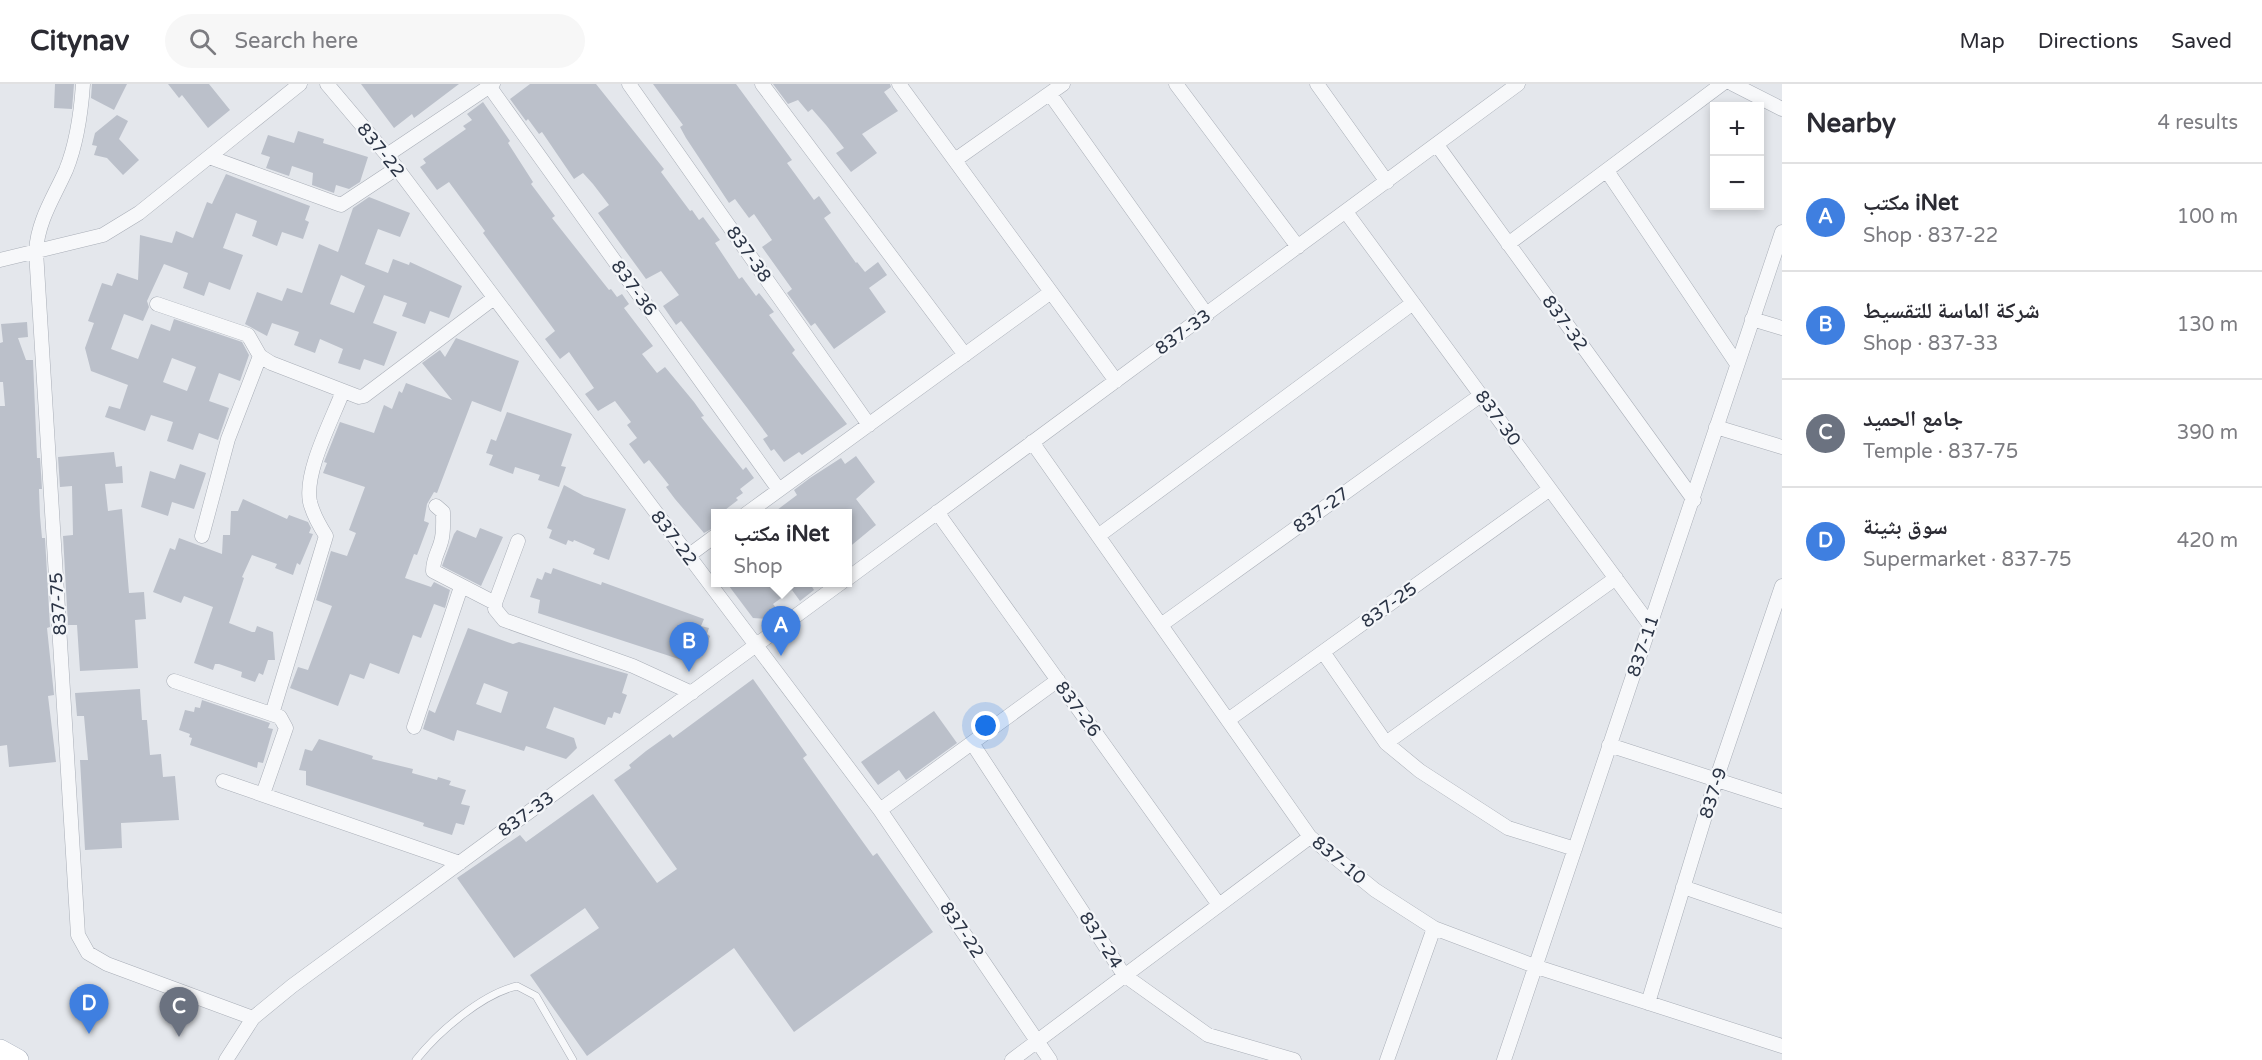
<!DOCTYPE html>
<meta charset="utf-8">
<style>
body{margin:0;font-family:"Varela Round","Noto Naskh Arabic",sans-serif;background:#f7f7f7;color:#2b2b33}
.controls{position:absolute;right:18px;top:18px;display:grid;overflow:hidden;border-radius:0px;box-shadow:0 3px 9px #0003}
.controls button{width:54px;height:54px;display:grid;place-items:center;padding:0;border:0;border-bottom:2px solid #e1e1e2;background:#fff;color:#2b2b33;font:30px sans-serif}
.you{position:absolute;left:986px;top:642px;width:21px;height:21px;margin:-15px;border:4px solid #fff;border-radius:50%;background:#1a73e8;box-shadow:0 0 0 9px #1a73e833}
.badge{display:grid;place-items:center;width:39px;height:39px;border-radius:50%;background:#db2777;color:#fff;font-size:20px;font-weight:700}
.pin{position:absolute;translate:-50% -50px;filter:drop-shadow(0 2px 3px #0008)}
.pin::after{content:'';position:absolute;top:32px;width:21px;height:18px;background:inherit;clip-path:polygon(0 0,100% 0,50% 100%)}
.popup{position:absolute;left:711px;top:425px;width:141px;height:78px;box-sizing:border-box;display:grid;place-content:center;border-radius:0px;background:#fff;filter:drop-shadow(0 2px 4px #0005);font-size:20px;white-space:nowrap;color:#7c7c81}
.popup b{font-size:22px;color:#2b2b33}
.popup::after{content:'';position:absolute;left:50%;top:100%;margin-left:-12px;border:12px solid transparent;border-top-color:#fff}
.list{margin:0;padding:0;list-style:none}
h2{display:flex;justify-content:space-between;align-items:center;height:78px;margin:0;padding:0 24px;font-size:26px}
h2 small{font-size:20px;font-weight:400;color:#7c7c81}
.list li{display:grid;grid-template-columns:39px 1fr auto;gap:18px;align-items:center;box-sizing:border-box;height:108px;padding:0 24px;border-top:2px solid #e1e1e2}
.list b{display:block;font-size:22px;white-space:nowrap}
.list p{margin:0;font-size:20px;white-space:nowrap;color:#7c7c81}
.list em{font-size:20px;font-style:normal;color:#7c7c81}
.icon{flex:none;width:33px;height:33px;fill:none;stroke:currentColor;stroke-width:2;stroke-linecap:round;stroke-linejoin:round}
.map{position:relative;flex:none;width:1782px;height:976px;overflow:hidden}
header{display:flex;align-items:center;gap:36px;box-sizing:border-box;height:84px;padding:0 30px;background:#fff;border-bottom:2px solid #e1e1e2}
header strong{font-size:28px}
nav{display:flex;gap:33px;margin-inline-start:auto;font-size:21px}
.search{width:420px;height:54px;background:#f7f7f7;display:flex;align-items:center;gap:15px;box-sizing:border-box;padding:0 21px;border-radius:33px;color:#7c7c81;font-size:22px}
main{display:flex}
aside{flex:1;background:#fff}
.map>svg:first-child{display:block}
.building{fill:#bbc0ca;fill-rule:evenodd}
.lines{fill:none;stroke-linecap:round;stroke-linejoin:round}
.service-casing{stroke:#a9aeb7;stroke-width:8}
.minor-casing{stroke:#a9aeb7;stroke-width:15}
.primary-casing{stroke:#a3abb8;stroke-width:22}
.service{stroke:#f7f8fa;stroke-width:7}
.minor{stroke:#f7f8fa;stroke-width:14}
.primary{stroke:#fff;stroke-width:21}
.labels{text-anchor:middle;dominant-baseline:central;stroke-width:4.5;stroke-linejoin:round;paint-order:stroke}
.street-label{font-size:18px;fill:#2b3445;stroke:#f4f6f9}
</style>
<header>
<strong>Citynav</strong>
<div class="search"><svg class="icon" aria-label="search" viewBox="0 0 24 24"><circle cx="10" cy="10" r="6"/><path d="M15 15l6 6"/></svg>Search here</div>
<nav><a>Map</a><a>Directions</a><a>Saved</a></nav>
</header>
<main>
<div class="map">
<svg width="1782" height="976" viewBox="0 0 1782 976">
<rect width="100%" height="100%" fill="#e4e7ec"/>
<!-- building -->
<path class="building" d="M55 0H74L72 25 54 24Z
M92 0H127L114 26 91 14Z
M168 0H209L230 26 208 44 182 11 179 14Z
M361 0H459L414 34 412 30 394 44Z
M530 0H596L664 85 661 88 690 127 692 126 699 136 703 133 720 156 715 159 739 195 742 193 756 212 759 209 774 228 769 231 795 266 792 269 847 340 802 371 799 368 784 378 774 365 771 367 763 355 768 352 748 325 681 237 676 241 663 222 679 211 661 187 646 195 598 129 609 121 593 100 583 89 574 95 542 48 539 50 528 35 526 37 510 15Z
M653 0H736L792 76 787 79 814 116 819 112 831 129 824 134 856 179 857 178 865 188 878 178 887 191 869 204 886 228 834 265 815 239 811 242 787 209 792 205 762 163 772 156 754 130 749 134 735 115 729 119 686 54 680 43 683 41Z
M773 0H890L891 3 884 8 898 27 862 50 877 69 851 88 836 69 844 64 826 41 812 25 808 28 798 16 788 20Z
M483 18 510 57 508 59 533 98 531 100 555 132 552 134 609 206 611 205 617 213 622 210 629 220 624 224 653 262 642 270 657 289 665 283 694 318 704 332 701 333 743 386 746 383 754 394 740 405 743 409 736 414 738 416 721 429H715L711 437 715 443 704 449 675 415 666 403 669 401 649 376 644 380 629 360 637 354 627 341 631 338 615 317 598 327 585 310 594 304 569 268 560 275 545 255 555 247 483 149 485 147 449 98 437 106 420 83 426 79 423 75 466 45 463 42 472 36 467 30Z
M117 31 128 37 119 55 139 76 123 91 107 74 94 71 97 62 92 61 95 49Z
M298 47 324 55 323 59 368 73 360 98 349 105 336 101 334 109 312 101 313 89 292 82 289 92 266 84 270 73 261 70 268 51 294 59Z
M226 90 310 122 305 136 309 138 303 155 282 148 277 162 252 152 257 137 236 129 223 164 243 171 230 206 209 198 204 212 183 204 188 189 164 180 147 217 149 223 143 237 124 230 111 265 138 275 151 240 170 247 174 235 242 258 249 271 240 297 219 289 209 317 229 324 218 356 199 349 193 366 167 357 173 338 151 331 145 347 105 333 109 322 120 325 128 301 91 287 85 264 94 239 88 237 102 199 112 202 117 189 138 196 140 151 172 159 176 147 193 154 207 118 212 120ZM172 274 196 283 187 307 163 298Z
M369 113 410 129 400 153 378 145 365 180 388 189 393 175 409 181 410 178 462 202 449 234 430 227 425 240 402 232 407 219 384 211 373 239 397 248 384 282 364 275 360 286 338 279 343 265 320 255 315 269 294 261 299 248 272 239 267 252 245 240 257 208 282 217 287 204 302 209 319 160 338 168 353 124ZM341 191 365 202 354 229 330 220Z
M27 238 28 253 18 254 26 276H33L37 374H40L42 405H39L40 432 42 454H45L50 543 47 544 54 611 48 612 56 678 9 683 7 661 0 662V322H5L3 298H0V259L3 258 1 240Z
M456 254 519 277 501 328 472 317 437 409 434 408 427 420 424 437 429 439 417 471 414 470 405 494 431 503 434 498 450 506 445 524 434 520 421 554 413 551 399 590 370 579 364 595 350 590 338 622 290 604 298 583 308 586 332 522 316 516 331 467 347 472 356 449 349 446 365 403 323 389 327 379 324 378 340 338 374 349 384 321 392 325 399 307 402 309 406 299 452 316 422 279 440 266 445 273Z
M507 328 572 350 561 382 566 383 559 403 538 396 540 391 515 383 513 390 489 381 493 371 486 369 491 355 496 357Z
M114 368 116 383 122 382 123 399 105 400 108 427 122 425 129 509 144 508 146 535 135 536 138 584 80 587 77 541H68L63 452 73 451 72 402 60 403 58 373Z
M856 372 875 398 856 415 876 441 847 465V429H773L797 411 794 406 810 394 841 374 845 380Z
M180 380 206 389 194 425 172 418 168 432 141 423 150 387 175 395Z
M564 401 584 412 626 425 609 476 593 470 595 465 574 456 573 458 568 456 566 461 549 454 552 446 547 444Z
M243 415 287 435 289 431 308 438 311 444 309 449 313 450 300 481 297 479 293 491 275 484 277 480 252 471 242 493 244 494 229 539 252 548H255L257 542 273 548 275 576H268L263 591 259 589 255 598 241 593 242 588 219 580H215L213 586 194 579 213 523 184 512 181 519 153 508 170 464 175 466 179 454 222 470 223 451H230L231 427H238Z
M480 444 503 453 481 502 442 482 454 450 457 446 476 454Z
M553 484 601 501 602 498 704 535 701 542 709 544 707 550 710 552 704 569 699 567 691 579 538 529 540 516 530 513 537 494 542 496 545 488 551 490Z
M726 498H809L814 506 800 517 792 506 773 520 778 526 766 535 753 534Z
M468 544 513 560 519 558 628 590 622 609 627 611 620 630 614 628 612 634 608 633 605 641 554 623 546 644 574 654 577 664 566 675 526 662 524 667 457 646 454 657 423 645 429 626 435 629ZM484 599 508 608 501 629 476 620Z
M753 595 807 671 803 674 855 747 873 772 877 769 933 848 794 948 734 864 587 972 530 891 599 844 585 824 514 874 457 794 520 751 526 758 593 710 657 799 677 785 614 696 631 684 629 681 646 667 670 650 673 654Z
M140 605 142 636H147L150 671 161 670 163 693 175 692 179 736 121 739 122 764 85 766 80 676H88L84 632H77L75 609Z
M202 616 270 639 268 644 273 645 263 679 258 678 257 684 190 661 192 654 189 653 190 650 179 646 185 626 194 628 195 623 200 624Z
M934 627 957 659 906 696 899 686 878 701 861 678Z
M319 655 373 672 372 675 413 685 412 689 437 696 438 693 451 697 449 701 466 706 461 720 470 722 464 741 456 739 452 751 423 742 424 739 306 701V687L299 686 305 665 312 667Z"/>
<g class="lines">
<defs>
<path id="service" d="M416 976C438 948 482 910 517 902L536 912 573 976"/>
<path id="minor" d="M83 0C81 29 77 59 66 86 54 113 38 136 36 167L78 851 88 869 107 880 253 934
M327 0 387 71 880 726 1050 976
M629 0 869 341
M762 0 965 271
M899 0 1116 297
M1176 0 1298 163
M1317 0 1387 98
M1733 0 1782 25
M489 2 779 406
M1050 10 1207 231
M1437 61 1694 416
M387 71 493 0
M209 73 341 121 397 84
M955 76 1063 0
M1607 87 1737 280
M1346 128 1650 541
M1508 160 1722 0
M0 176 103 151 139 129 300 0
M157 220 248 251 260 272 271 279 359 313 364 312 494 214
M1752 235 1782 244
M1716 343 1782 363
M1032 358 1310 753 1375 806 1434 844 1537 883 1782 962
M436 422 443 428C443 437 444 449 441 458 438 469 433 475 433 487L495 519
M937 428 1219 821
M746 430 1051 208
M202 452 228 355 260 272
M1098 452 1413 219
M518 457 495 519V525L504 536 633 582 692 609
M688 472 715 452
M847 495 1518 0
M1161 541 1481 311
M1323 568 1386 659 1420 687 1508 744 1575 765
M174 597 280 633 286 644 263 710
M272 630 326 452C319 441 313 430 310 418 304 388 332 336 343 307
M1228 636 1550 405
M414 643 461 503
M972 659 1124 891 1208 951 1294 976
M1386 659 1616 494
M1609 661 1782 717
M223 697 460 779
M880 726 1058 596
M1683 803 1782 837
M1648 919 1716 696 1782 502
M226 976 253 934 292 902 842 498
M1012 976 1310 753
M1387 976 1434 844
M1504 976 1782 148"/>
<path id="primary" d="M0 966 18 976"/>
</defs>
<!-- service casing -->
<use href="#service" class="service-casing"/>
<!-- minor casing -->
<use href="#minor" class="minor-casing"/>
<!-- primary casing -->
<use href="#primary" class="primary-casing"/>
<!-- service -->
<use href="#service" class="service"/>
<!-- minor -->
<use href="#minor" class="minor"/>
<!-- primary -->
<use href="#primary" class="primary"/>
</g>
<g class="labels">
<!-- street labels -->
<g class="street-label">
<text transform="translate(381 66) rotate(51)">837-22</text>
<text transform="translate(749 170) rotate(55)">837-38</text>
<text transform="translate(634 204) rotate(54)">837-36</text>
<text transform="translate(1565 239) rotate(54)">837-32</text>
<text transform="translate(1183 248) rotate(-36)">837-33</text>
<text transform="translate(1498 334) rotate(54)">837-30</text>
<text transform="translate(1321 426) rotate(-36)">837-27</text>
<text transform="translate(674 454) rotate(53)">837-22</text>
<text transform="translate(58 520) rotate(-94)">837-75</text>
<text transform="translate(1389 521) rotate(-36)">837-25</text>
<text transform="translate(1643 562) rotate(-71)">837-11</text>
<text transform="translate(1078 625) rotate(54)">837-26</text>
<text transform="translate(1713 709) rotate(-72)">837-9</text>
<text transform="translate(526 730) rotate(-36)">837-33</text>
<text transform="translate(1339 776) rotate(40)">837-10</text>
<text transform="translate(962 846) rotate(56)">837-22</text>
<text transform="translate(1101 856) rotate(57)">837-24</text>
</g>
</g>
</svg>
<div class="controls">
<button>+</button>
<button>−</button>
</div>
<div class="you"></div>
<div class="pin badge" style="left:781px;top:572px;background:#3f7fe0">A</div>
<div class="popup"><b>مكتب iNet</b>Shop</div>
<div class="pin badge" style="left:689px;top:588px;background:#3f7fe0">B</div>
<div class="pin badge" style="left:179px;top:953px;background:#6b7280">C</div>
<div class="pin badge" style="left:89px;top:950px;background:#3f7fe0">D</div>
</div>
<aside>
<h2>Nearby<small>4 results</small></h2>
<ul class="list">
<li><span class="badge" style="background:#3f7fe0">A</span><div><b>مكتب iNet</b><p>Shop · 837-22</p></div><em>100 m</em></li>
<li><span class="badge" style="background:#3f7fe0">B</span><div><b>شركة الماسة للتقسيط</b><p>Shop · 837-33</p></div><em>130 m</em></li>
<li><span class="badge" style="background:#6b7280">C</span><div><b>جامع الحميد</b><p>Temple · 837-75</p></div><em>390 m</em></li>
<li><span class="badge" style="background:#3f7fe0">D</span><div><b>سوق بثينة</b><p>Supermarket · 837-75</p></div><em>420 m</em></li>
</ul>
</aside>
</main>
